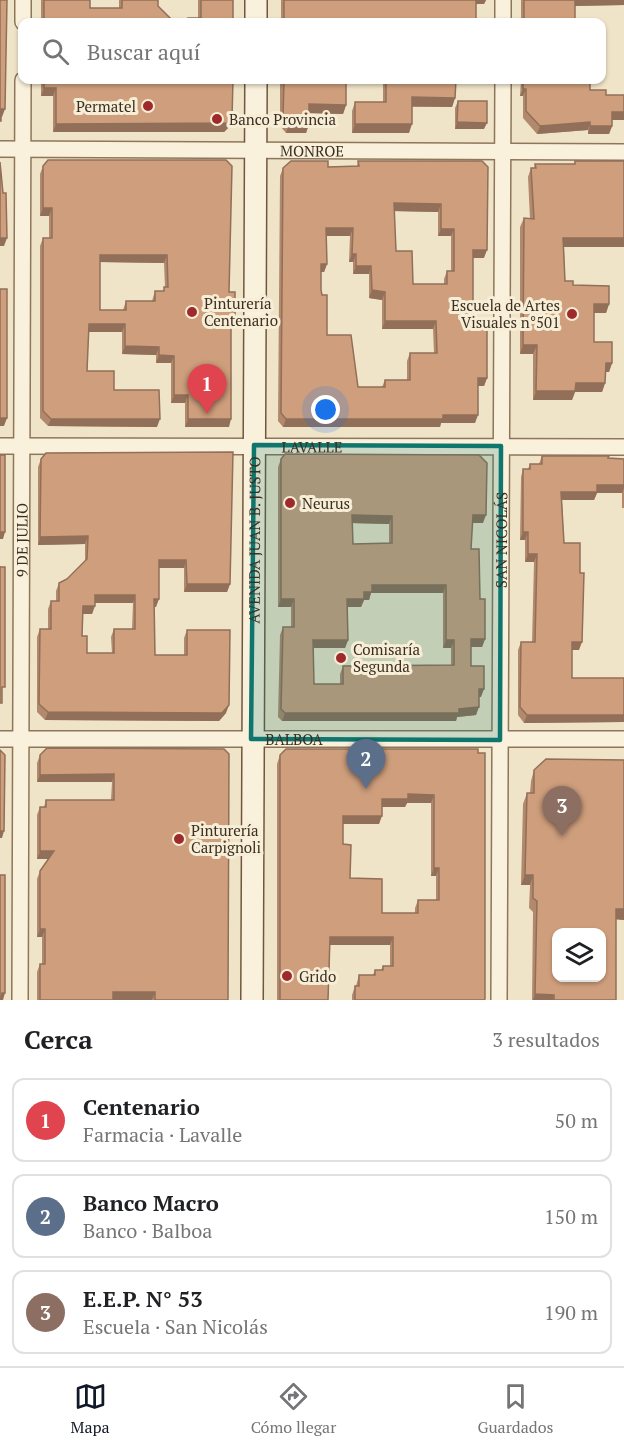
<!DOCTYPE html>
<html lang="es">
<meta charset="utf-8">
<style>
body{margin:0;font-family:"PT Serif",serif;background:#f6f6f6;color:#202124}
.controls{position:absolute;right:18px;bottom:18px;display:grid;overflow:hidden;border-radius:12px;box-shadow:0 2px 4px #0004}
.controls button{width:54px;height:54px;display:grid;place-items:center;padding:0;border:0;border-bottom:2px solid #e0e0e0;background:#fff;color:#202124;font:30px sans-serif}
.you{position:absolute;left:326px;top:410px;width:21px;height:21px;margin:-15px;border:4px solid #fff;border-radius:50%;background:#1a73e8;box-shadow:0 0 0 9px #1a73e833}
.badge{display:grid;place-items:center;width:39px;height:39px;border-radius:50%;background:#111827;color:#fff;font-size:20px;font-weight:700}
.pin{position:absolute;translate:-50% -50px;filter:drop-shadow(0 2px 3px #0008)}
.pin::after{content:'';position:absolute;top:32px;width:21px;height:18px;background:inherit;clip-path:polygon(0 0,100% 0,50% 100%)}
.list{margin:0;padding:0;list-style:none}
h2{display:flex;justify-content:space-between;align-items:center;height:78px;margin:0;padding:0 24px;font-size:26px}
h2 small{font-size:20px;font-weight:400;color:#757577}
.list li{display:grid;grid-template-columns:39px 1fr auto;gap:18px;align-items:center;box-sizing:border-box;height:84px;margin:0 12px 12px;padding:0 12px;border:2px solid #e0e0e0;border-radius:12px}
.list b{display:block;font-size:22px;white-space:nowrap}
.list p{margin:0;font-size:20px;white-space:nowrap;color:#757577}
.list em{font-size:20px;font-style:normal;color:#757577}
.icon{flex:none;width:33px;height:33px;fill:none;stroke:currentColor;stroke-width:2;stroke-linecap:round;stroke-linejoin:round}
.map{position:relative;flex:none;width:624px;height:1000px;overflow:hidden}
.search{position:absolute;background:#fff;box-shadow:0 2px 4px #0004;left:18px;right:18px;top:18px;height:66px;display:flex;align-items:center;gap:15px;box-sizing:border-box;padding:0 21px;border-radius:12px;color:#757577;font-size:22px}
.sheet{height:366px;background:#fff}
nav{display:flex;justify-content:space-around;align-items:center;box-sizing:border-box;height:84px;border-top:2px solid #e0e0e0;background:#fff;font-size:16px;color:#757577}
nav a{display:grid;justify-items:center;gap:3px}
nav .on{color:#111827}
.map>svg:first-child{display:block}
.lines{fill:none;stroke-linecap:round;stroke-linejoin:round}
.minor-casing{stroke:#8d765c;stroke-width:18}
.secondary-casing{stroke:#6f573f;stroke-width:24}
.minor{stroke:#faf1dc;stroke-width:15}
.secondary{stroke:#faf1dc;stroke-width:21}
.wall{fill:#b2896c;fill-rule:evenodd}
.shaded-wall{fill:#916f58}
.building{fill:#cf9f7d;stroke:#916f58;stroke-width:1.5;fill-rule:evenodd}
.marked{fill:#0f766e;fill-opacity:0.2;stroke:#0f766e;stroke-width:4.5;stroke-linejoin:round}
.poi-dot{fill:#9e2a2b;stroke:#f7eed8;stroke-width:2}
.labels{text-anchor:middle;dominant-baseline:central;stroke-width:6;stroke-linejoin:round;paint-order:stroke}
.poi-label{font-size:15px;fill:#3d2e20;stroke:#f7eed8;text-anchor:start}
.street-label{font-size:15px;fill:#3d2e20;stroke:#f7eed8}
</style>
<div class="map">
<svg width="624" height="1000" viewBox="0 0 624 1000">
<rect width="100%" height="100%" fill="#f0e4c8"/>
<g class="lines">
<defs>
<g id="minor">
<path d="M23 22V0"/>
<path d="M503 22V0"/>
<path id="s1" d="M0 149 624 152"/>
<path id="s2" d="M0 446 624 447"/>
<path id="s3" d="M0 739H624"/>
<path id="s4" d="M20 1000 23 80"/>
<path id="s5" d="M499 1000 503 80"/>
</g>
<g id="secondary">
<path d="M256 22V0"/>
<path id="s6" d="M252 1000 256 80"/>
</g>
</defs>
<!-- minor casing -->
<use href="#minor" class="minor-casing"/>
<!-- secondary casing -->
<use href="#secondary" class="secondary-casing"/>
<!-- minor -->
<use href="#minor" class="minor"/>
<!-- secondary -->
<use href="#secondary" class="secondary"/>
</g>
<!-- wall -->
<path class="wall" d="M41 0H90V8H119V0H158V6L174 22H41Z
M188 0H233V22H186L188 18H198V0Z
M281 0H486L484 4H476V22H281Z
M521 0H624V5L575 6V22H521Z
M41 80H233L232 118 229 127 224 132H53V96H41Z
M280 80H346V105L343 114 309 113V124L306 133H286L280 126Z
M383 80H456L455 98 452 107H412L409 133H352V111L355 102H383Z
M521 80H590V90L606 95 612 120V126L609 134H588V130L537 134 523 118V96H520Z
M458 101 484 129H455V108Z
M358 161H482L484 258H473V322L487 378 484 386H478L475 423H441L440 427H283L278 421 280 176 283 168 357 166ZM394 211 438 212V236H451V271H447L444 279V284H413L396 251ZM326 236H350L349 262H353V274H369V298L382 300V329H433L434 353H410L407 361V380H385L382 387H358L327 335 321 290V272H324L327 264Z
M575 161H624V247H564L565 281 609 304 606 313H594V342L612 363 609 372H605V383L602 392H575L572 400H533V354H520V227L524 218 530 219 528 177 531 168H534L535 164H574Z
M43 166 229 292 235 318 231 325 229 427H185V403H171V363H156V355L122 354V332H88L87 371 114 390 157 427 48 426 40 418V246L43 238H49V216H40V174ZM100 262 164 263 165 287 163 291H155L152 301H126L123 310H100Z
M542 456 624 459V508H622V493H597L594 500H562L564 543 579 650H572V678H624V722L524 723 518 715V650L521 642H532L534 562H525V540H520L521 477 523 469H528L530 464H539Z
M41 459 230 584 227 592H184V568H159L156 607H154L155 655H184V638L187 630 226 713 219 721 45 720 37 712V637L40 629H48V609L51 601H56V591L59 583 67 579 85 562V544L38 545V467ZM95 603H133L132 629H114L111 637 112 653H87L82 636 83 614H92Z
M281 459 483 523H472L471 549 480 599 485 639 482 647H471V666L481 697H479L476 715 457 717 456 721H282L278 717 280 635 283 627H291V607H278V467ZM352 523 389 524V543L353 544ZM371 593H443V648H451V665L343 666 340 674V684H314V648H345L348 640V607H361L364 600H369Z
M224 749 228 1000H37V972L40 964H42V937H37V879L40 871 48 859H37V815L40 807H44L46 800H111L112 782H37V763L40 755Z
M478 749 485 1000H352V995L355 986H356L359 975H373L375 970H381L383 966H390V945H330L328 1000H277V764L280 755ZM407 803H431V876H436V900H418L415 908V913H382L350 878 343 844V824H379L382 807H405Z
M624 760V920L616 919V1000H532L533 912 529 908 530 885H521L523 804 527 793H530L531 781 534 770Z"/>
<!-- shaded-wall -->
<path class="shaded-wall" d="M474 0H486L484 4H472Z
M574 0H624V5L572 6Z
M44 88H56L53 96H41Z
M523 89H526L523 96H520Z
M412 97 455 98 452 107 409 106Z
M309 104 346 105 343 114 306 113Z
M1 109H5L2 117H0Z
M612 112H624V120H609Z
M232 118 229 127 224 132H53L56 124Z
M457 122 487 123 484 129H455Z
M590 122 588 130 537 134 540 126Z
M289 124H309L306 133H286Z
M355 124H412L409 133H352Z
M590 126H612L609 134H588Z
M394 203 441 204 438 212 391 211Z
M43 208H52L49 216H40Z
M326 228H353L350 236H324Z
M441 229H454L451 236H438Z
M0 238H7L4 246H0Z
M563 238H624V247H560Z
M473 250H487L484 258H470Z
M352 254H356L353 262H349Z
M100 255H167L164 263 98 262Z
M321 264H327L324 272H318Z
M356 266H371L369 274H353Z
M372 290 385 292 382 300 369 298Z
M594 304H609L606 313H590Z
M385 321H436L433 329H382Z
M89 324H125L122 332H86Z
M523 345H537L533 354H520Z
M125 346 159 347 156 355 122 354Z
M159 355 174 356 171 363H156Z
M606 363H612L609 372H602Z
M478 378H487L484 386H475Z
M576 383H605L602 392H575L572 400H533L536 391Z
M174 395H188L185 403H171Z
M443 415H478L475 423H441L440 427H283L286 419Z
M0 418H7L4 426H0Z
M51 419H160L157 427 48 426Z
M188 419H231L229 427H185Z
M597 485H624V488L622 493H597L594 500H558L561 492Z
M352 515 392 516 389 524 349 523Z
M473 515H486L483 523H470Z
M0 532H5L3 539H0Z
M523 532H528L525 540H520Z
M88 536 85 544 38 545 40 537Z
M528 554H537L534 562H525Z
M159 560H186L184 568H156Z
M187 584H230L227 592H184Z
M372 585H446L443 593H371L369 600H364L361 607H345L347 599 364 592Z
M95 595H135L133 603H92Z
M154 599H159L156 607H152Z
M281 599H294L291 607H278Z
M83 606H95L92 614H80Z
M471 639H485L482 647H468Z
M313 640H348L345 648H311Z
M446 640H454L451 648H443Z
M572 642H582L579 650H569Z
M479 689H484L481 697H476Z
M229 705 226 713 219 721 45 720 48 712Z
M479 707 476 715 457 717 456 721H282L285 713 459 709Z
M527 715H624V722L524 723Z
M114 774 112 782H37L40 775Z
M408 794 434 795 431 803H407L405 807H379L382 799Z
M343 816H382L379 824H340Z
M0 831H4L2 838H0Z
M40 851H54L51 859H37Z
M434 868H439L436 876H431Z
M525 875H533L530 885H521Z
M616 909H624V920L612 919Z
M40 929H45L42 937H37Z
M330 937H393L390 945H327Z
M113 992H155L152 1000H111Z
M2 993H5L3 1000H0Z
M535 994 554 995 553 1000H533Z"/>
<!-- building -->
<path class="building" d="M0 0H7L5 109H1V121H0Z
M44 0H90V8H122V0H158V6L174 22H44Z
M201 0H233V22H188V18H201Z
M284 0H476V22H284Z
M524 0H575V22H524Z
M44 80H233L232 118 228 123 56 124V88H44Z
M284 80H346V105L309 104V124H289L283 117Z
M386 80H456L455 98 412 97V124H355V102H386Z
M523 80H590V90H606V95H624V112H612V126H590V122L540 126 526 111V89H523Z
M458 101H487V123L457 122Z
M48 160H226L232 166 229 292H235V318H231V419H188V395H174V356L159 355V347L125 346V324H89L87 371H114V390H159L160 419H51L43 411V238H52V208H43V166ZM100 255H167L168 287H164V291H155V301H126V310H100Z
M291 161H328V167L359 166 358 161H482L488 167 487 250H473V322H487V378H478V415H443V419H286L281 413 283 168ZM394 203 441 204V229H454V271H447V284H413L412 251H396ZM326 228H353L352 254H356V266H371L372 290 385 292V321H436L437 353H410V380H385V387H358L351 335H327V295H322L321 290V264H327Z
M575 161H624V238H563L565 281H573V285L609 286V304H594V342H612V363H606L605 383H576L575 391H536L537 345H523L524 218 534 219 531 168H536L535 164H575Z
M0 162 3 193H6L7 238H0Z
M0 289H7V418H0Z
M233 452 230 584H187L186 560H159V599H154L155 655H187V630H230L229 705 222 713 48 712 39 704 40 629H51V601H59V583L67 579 87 559 88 536 40 537 41 459 46 453ZM95 595H135V629H114V653H87V636H82L83 606H95Z
M285 454 479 455 487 463 486 515H473L471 549H479L480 599H485V639H471V666H484V689H479V707L459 709V713H285L281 709 283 627H294V599H281V459ZM352 515 392 516V543L353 544ZM372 585H446V640H454V665L343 666V684H314L313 640H348L347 599H364V592H372Z
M0 455H5V532H0Z
M542 456H609L608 458 624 459V485H597V492H561L564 543H580V573H584L582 642H572V678H624V715H527L520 707 521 642H535L537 554H528V532H523V469H530V464H542Z
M0 566V567H5V687H2V703H0Z
M47 748 224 749 229 754 228 1000H155V992H113V1000H40V964H45V929H40V871L54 851H40V807H46V800H114V774L40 775V755Z
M286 749H478V753H485V999L484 1000H355V986H359V975H375V970H383V966H393V937H330L328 1000H280V755ZM408 794 434 795V868H439V900H418V913H382V879L350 878 351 845 343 844V816H382V799H408Z
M0 750 5 755 4 831H0Z
M546 759 624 760V909H616V1000H554V995L535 994 537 901 533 898V875H525L527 793H534V770ZM556 933H602V978H556Z
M0 875H5V993H2L1 1000H0Z"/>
<!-- marked area -->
<path class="marked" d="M254 445 501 446 500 740 251 739Z"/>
<!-- markers -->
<g class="poi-dot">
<circle cx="148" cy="106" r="6"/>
<circle cx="217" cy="119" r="6"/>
<circle cx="192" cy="312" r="6"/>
<circle cx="572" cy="314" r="6"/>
<circle cx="290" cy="503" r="6"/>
<circle cx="341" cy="658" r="6"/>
<circle cx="179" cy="839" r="6"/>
<circle cx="287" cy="976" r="6"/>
</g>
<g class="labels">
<!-- poi labels -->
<g class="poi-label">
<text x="136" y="106" text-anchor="end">Permatel</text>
<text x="229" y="119">Banco Provincia</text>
<text x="204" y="303">Pinturería<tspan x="204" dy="17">Centenario</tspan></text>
<text x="560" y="305" text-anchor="end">Escuela de Artes<tspan x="560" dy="17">Visuales n°501</tspan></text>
<text x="302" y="503">Neurus</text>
<text x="353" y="649">Comisaría<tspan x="353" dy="17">Segunda</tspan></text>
<text x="191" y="830">Pinturería<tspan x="191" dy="17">Carpignoli</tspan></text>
<text x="299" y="976">Grido</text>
</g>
<!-- street labels -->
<g class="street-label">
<text stroke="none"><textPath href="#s1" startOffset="312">MONROE</textPath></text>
<text stroke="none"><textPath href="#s2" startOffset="312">LAVALLE</textPath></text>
<text stroke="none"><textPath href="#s4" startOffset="460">9 DE JULIO</textPath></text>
<text stroke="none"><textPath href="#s6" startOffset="460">AVENIDA JUAN B. JUSTO</textPath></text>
<text stroke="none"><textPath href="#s5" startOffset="460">SAN NICOLÁS</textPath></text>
<text stroke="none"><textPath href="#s3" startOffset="294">BALBOA</textPath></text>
</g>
</g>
</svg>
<div class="controls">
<button><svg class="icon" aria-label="layers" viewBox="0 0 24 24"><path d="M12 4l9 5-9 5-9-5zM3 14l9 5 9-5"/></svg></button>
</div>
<div class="you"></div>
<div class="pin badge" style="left:207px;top:414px;background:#e0444e">1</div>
<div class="pin badge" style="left:366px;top:789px;background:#5c6f8a">2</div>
<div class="pin badge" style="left:562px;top:836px;background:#8d6e63">3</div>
<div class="search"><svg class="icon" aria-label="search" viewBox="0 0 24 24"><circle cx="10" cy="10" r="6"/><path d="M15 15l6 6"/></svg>Buscar aquí</div>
</div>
<section class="sheet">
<h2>Cerca<small>3 resultados</small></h2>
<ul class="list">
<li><span class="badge" style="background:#e0444e">1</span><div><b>Centenario</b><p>Farmacia · Lavalle</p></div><em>50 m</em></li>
<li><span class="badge" style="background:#5c6f8a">2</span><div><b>Banco Macro</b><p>Banco · Balboa</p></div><em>150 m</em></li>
<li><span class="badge" style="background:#8d6e63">3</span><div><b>E.E.P. N° 53</b><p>Escuela · San Nicolás</p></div><em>190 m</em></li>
</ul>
</section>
<nav>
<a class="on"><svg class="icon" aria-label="map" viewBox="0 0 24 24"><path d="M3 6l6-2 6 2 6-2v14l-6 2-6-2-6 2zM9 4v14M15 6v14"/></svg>Mapa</a>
<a><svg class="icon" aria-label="directions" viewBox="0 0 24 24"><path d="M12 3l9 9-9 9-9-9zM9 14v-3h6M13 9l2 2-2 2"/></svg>Cómo llegar</a>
<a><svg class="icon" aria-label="saved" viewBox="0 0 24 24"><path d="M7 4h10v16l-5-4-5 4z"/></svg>Guardados</a>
</nav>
